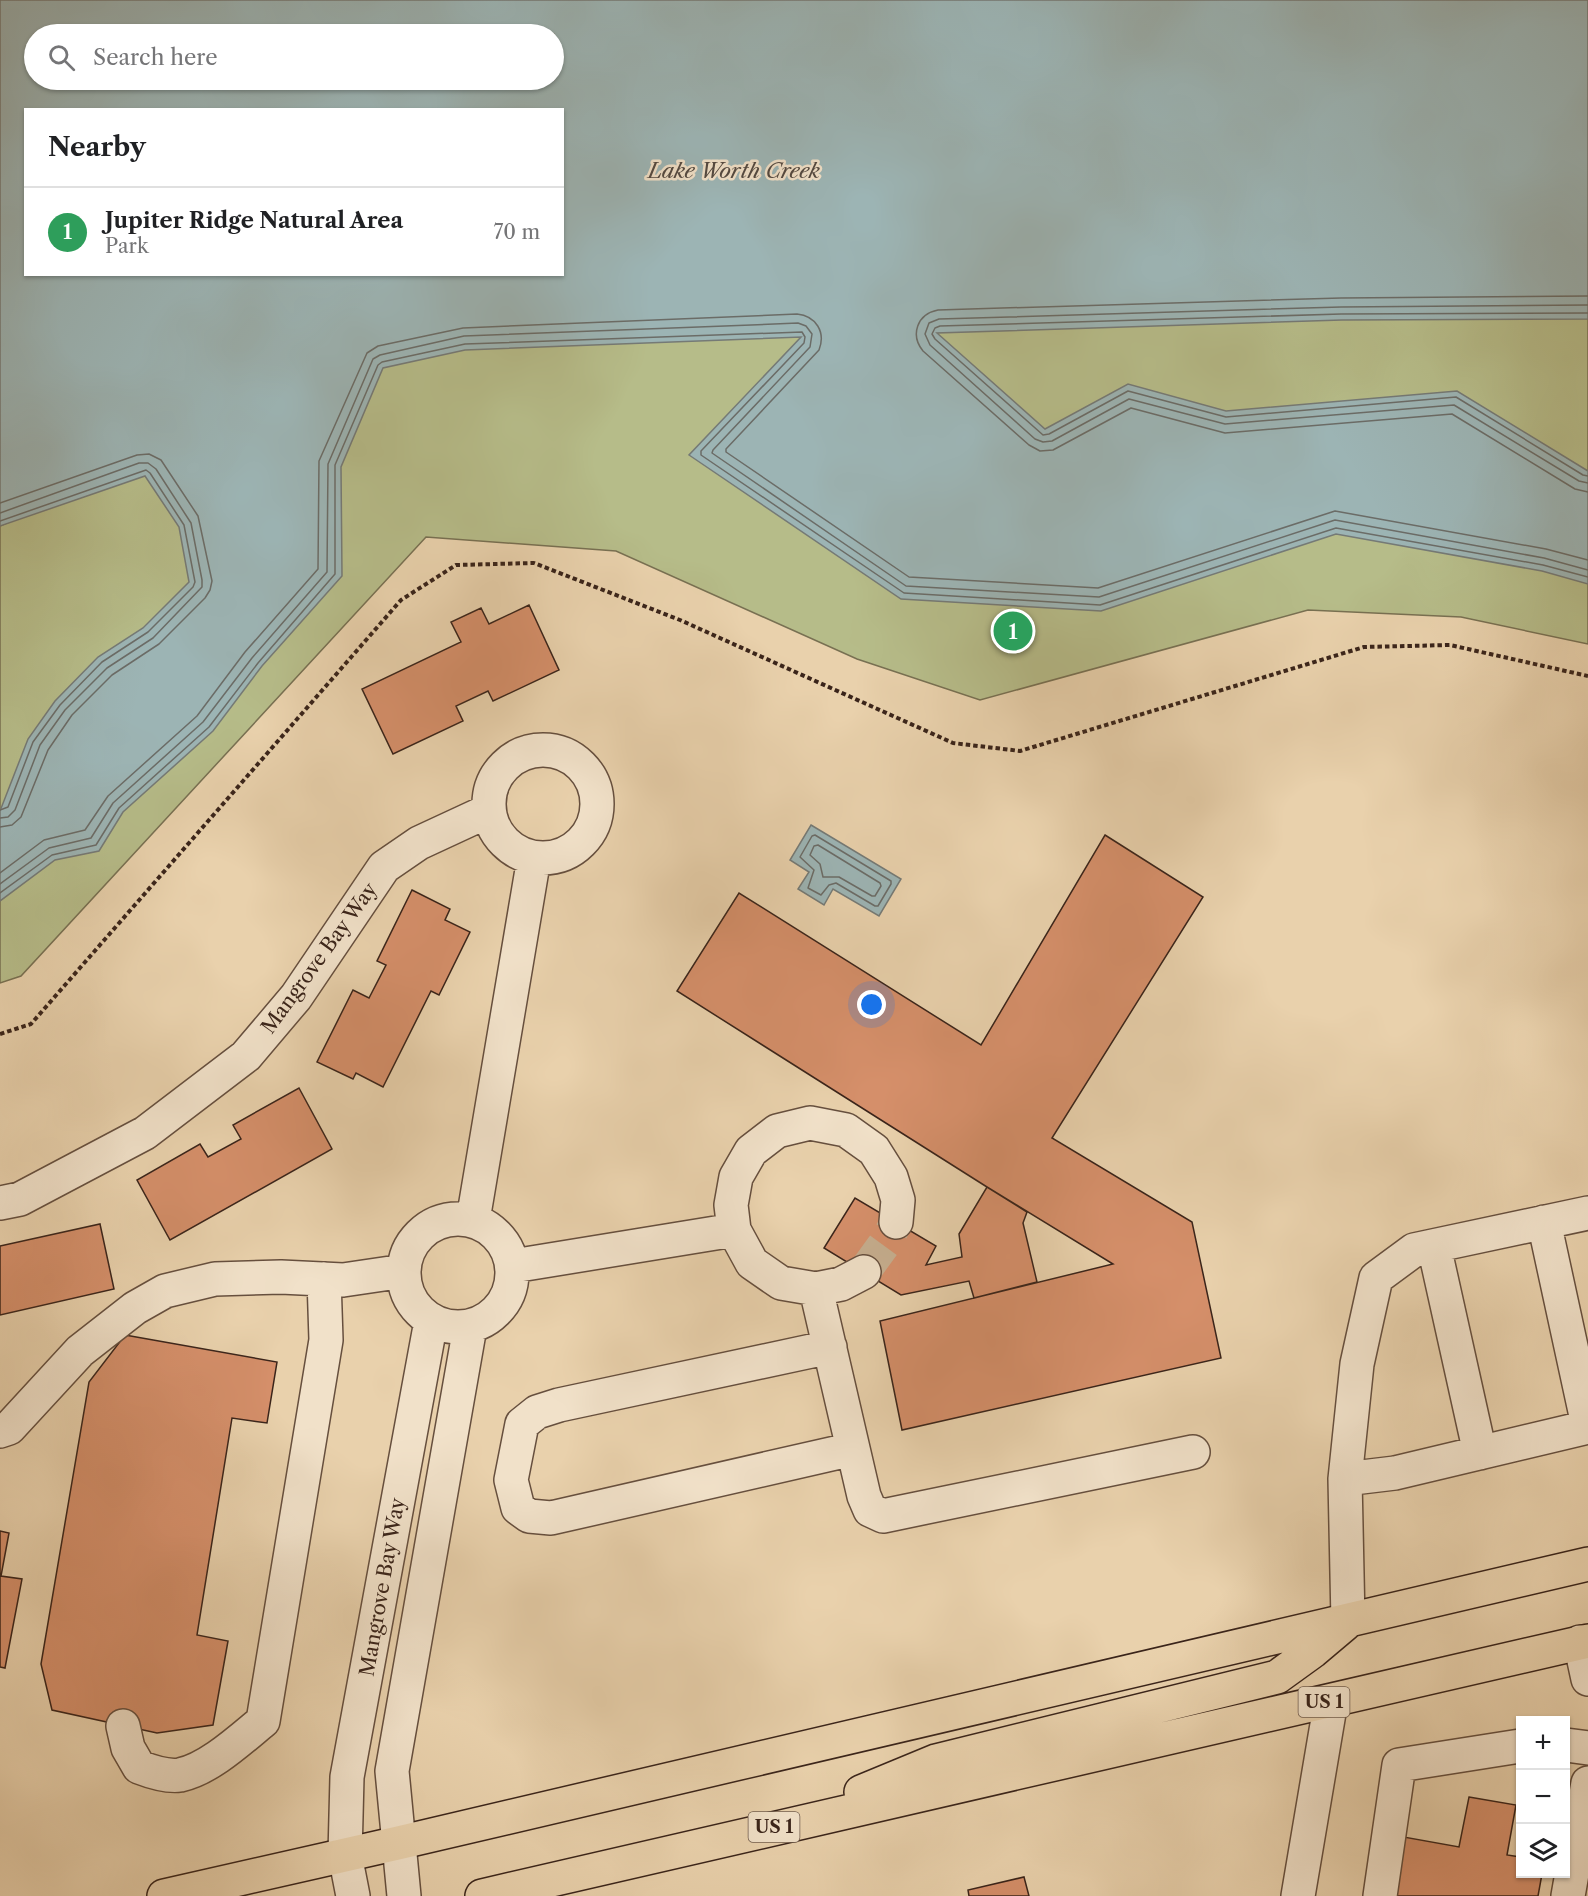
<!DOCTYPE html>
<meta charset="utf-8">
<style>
body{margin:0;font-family:"Libre Caslon Text",serif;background:#f2f2f2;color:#202124}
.controls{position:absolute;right:18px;bottom:18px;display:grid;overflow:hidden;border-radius:0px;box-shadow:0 2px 4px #0004}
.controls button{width:54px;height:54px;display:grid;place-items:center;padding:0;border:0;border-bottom:2px solid #e0e0e0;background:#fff;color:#202124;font:30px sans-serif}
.you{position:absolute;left:872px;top:1005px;width:21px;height:21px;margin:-15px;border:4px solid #fff;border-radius:50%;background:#1a73e8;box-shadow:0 0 0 9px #1a73e833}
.badge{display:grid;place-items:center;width:39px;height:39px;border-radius:50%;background:#1a73e8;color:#fff;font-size:20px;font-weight:700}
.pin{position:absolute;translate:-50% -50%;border:3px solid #fff;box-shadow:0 2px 6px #0006}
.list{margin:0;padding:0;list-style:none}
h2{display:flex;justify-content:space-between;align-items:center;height:78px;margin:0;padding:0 24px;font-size:26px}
h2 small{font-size:20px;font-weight:400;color:#757577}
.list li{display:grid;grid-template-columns:39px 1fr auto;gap:18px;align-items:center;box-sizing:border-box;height:90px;padding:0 24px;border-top:2px solid #e0e0e0}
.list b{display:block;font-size:22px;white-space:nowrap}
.list p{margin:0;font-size:20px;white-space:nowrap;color:#757577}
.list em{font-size:20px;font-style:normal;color:#757577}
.icon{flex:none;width:33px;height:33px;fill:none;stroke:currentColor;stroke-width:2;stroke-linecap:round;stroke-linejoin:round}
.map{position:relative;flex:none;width:1588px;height:1896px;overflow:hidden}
.search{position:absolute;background:#fff;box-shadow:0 2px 4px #0004;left:24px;top:24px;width:540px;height:66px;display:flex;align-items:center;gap:15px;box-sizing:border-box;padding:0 21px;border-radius:33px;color:#757577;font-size:22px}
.panel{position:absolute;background:#fff;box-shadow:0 2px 4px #0004;left:24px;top:108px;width:540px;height:168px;border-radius:0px}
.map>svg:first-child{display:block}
.green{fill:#b6bc89;stroke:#787052;stroke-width:1.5}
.water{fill:#9cb4b4;stroke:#757a76;stroke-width:1.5;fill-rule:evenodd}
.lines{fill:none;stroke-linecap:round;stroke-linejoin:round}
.shore{stroke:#6b6c67;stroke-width:1.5}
.building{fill:#d58f6a;stroke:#3a241a;stroke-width:1.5}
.minor-tunnel{stroke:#c6ae8f;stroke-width:33;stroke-dasharray:33 16;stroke-linecap:butt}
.minor-casing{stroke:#664f3e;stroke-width:36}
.major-casing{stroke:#3a241a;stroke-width:36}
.path{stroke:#3a241a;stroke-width:4;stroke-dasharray:4.5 3;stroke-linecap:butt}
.minor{stroke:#f1e1c9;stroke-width:33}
.major{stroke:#e9d1ac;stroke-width:33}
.labels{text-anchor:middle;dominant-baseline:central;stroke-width:5;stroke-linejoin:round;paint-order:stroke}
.shield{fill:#f1e1c9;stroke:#715d4e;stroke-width:1.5}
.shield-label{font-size:18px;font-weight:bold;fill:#3a241a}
.street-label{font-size:20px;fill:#3a241a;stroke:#f1e1c9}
.water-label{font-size:21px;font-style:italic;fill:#524840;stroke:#f1e1c9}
</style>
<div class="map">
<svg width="1588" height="1896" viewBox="0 0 1588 1896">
<rect width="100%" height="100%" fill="#e9d1ac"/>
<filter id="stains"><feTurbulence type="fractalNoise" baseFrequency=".00333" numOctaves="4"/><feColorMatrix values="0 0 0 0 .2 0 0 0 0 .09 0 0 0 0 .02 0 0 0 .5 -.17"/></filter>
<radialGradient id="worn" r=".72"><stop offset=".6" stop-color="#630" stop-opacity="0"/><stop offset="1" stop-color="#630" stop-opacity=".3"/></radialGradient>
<!-- green -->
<path class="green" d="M1588 277V644L1461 617 1308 610 980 700 857 659 616 551 426 537 21 976 0 983V526L446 324Z"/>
<!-- water -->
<path class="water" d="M0 0H1588V319L1342 320 937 333 1045 429 1128 384 1226 411 1457 391 1588 471V584L1542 571 1336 534 1101 611 901 599 689 455 801 337 465 350 383 368 341 467 342 576 262 666 213 731 123 812 99 851 55 860 0 901V811L28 739 55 701 98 657 143 628 189 582 179 527 145 476 0 526ZM34 34H554V80H34ZM26 110H562V274H26Z
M811 825 901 879 879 916 833 889 824 905 798 889 809 872 790 860Z"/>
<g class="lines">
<!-- shore -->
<path class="shore" d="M1588 296 1341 298 938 310C917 314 910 335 923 351L1029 445 1040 451 1053 450 1131 408 1225 433 1452 414 1575 489 1588 492
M1588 305 1341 307 939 319 929 323 925 334 930 345 1035 439 1043 442 1052 441 1129 399 1225 424 1454 405 1579 481 1588 483
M1588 313 1341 314 940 326 935 328 932 334 935 339 1043 435 1049 434 1128 391 1226 417 1456 397 1583 475 1588 476
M0 503 137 455 149 454 161 460 198 516 212 581 210 590 205 598 159 644 112 675 72 715 48 750 21 817 12 825 0 827
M0 513 139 463H148L156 469 191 523 202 580V587L153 638 107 668 65 710 40 745 15 810 8 817 0 818
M0 521 146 470 150 473 184 525 195 582 193 587 148 632 102 662 60 705 33 742 8 807 0 810
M815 835 891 881V884L878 906H875L836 883 829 885 821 895 808 888 814 870 800 857 812 836Z
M818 845 880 883 881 886 875 896H872L839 877H823L820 864 810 855 814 846Z
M0 873 44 840 85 830 108 796 197 716 245 652 318 569 319 461 367 353 378 346 463 328 797 314C816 316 826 332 819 350L726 449V452L909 577 1098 588 1335 511 1546 549 1588 560
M0 884 49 848 91 838 113 803 203 722 252 658 327 572 328 464 373 359 380 355 464 336 751 325 798 323 806 326 812 334 810 347 713 450 712 453 906 586 1099 597 1335 520 1544 558 1588 570
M0 893 52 855 96 845 119 808 209 727 258 663 335 574V465L378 365 382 362 465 344 802 332 805 337 804 343 701 451V455L904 593 1100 605 1336 528 1543 565 1588 577"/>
</g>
<!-- building -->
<path class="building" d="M529 605 559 670 493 701 488 691 456 706 463 721 393 754 362 689 461 642 451 622 481 608 489 624Z
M1105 835 1203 897 1052 1138 1192 1222 1221 1358 902 1430 880 1321 1113 1264 987 1187 677 991 739 893 981 1045Z
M412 890 450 909 445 920 470 932 439 995 431 991 383 1087 356 1073 353 1079 317 1062 353 990 369 998 386 965 377 961Z
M299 1088 332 1149 170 1240 137 1180 200 1144 208 1157 241 1139 233 1125Z
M987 1187 1027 1212 1023 1223 1037 1282 974 1298 969 1281 901 1295 824 1248 855 1198 936 1246 926 1265 962 1257 959 1234Z
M100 1224 114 1289 0 1315V1246Z
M125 1335 277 1362 267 1423 232 1418 197 1635 228 1641 213 1725 157 1733 52 1710 41 1664 89 1382Z
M0 1531 9 1533 1 1576 22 1579 5 1668 0 1667Z
M1469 1797 1516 1805 1507 1855 1520 1857V1874H1542L1538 1896H1394L1404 1837 1459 1847Z
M1024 1877 1029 1896H969L968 1890Z"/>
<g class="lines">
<!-- minor-tunnel -->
<path class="minor-tunnel" d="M864 1272 888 1239 896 1222"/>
<defs>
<path id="minor" d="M489 804a54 54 0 1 1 108 0a54 54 0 1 1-108 0Z
M0 1203 20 1199 145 1133 246 1056 296 997 384 867 419 843 488 811
M404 1273a54 54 0 1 1 108 0a54 54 0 1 1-108 0Z
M473 1220 534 858
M1544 1222 1588 1425
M1434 1246 1480 1453
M513 1266 734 1230
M864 1272 841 1284 816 1289 781 1283 752 1263 734 1230 731 1205 736 1177 751 1151 777 1131 810 1123 846 1130 874 1150 891 1177 898 1200 896 1222
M816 1289 864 1496 870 1510 883 1516 1193 1452
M830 1347 559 1405 537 1412 522 1424 511 1480 518 1508 529 1516 551 1518 853 1449
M0 1431 9 1428 80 1351 135 1308 165 1291 215 1279 281 1277 343 1280 404 1271
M1345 1479 1395 1473 1588 1427
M1348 1621 1345 1479 1357 1364 1376 1278 1414 1250 1588 1213
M1580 1642 1588 1679
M123 1726 128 1748 139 1767C152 1772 167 1777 180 1775 209 1769 241 1739 263 1721L326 1340 324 1279
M1566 1745 1588 1748
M353 1896 345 1855 347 1777 431 1321
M404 1896 392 1771 470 1327
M1298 1896 1331 1701
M1380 1896 1399 1765 1520 1746
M1568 1896 1588 1783"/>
<path id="major" d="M861 1792 936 1761 1277 1677 1313 1651 1345 1624
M164 1896 398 1843 1588 1564
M482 1896 1588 1641"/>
</defs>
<!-- minor casing -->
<use href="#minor" class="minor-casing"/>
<!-- major casing -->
<use href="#major" class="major-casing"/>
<!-- path -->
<path class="path" d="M0 1034 31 1024 401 600 456 565 534 563 680 620 953 743 1020 751 1364 647 1450 645 1588 676"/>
<!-- minor -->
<use href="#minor" class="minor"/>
<!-- major -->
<use href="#major" class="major"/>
</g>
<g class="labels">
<!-- shield labels -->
<g class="shield">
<rect x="1298.5" y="1687" width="51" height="30" rx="4.5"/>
<rect x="748.5" y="1812" width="51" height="30" rx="4.5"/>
</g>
<g class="shield-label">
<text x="1324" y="1702">US 1</text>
<text x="774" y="1827">US 1</text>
</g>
<!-- street labels -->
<g class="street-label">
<text transform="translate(319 958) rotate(-54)">Mangrove Bay Way</text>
<text transform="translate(382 1587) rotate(-80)">Mangrove Bay Way</text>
</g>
<!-- water labels -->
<g class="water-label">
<text x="734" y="170">Lake Worth Creek</text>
</g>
</g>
<rect width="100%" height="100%" filter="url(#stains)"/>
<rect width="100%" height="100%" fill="url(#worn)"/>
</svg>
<div class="controls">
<button>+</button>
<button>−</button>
<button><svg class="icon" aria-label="layers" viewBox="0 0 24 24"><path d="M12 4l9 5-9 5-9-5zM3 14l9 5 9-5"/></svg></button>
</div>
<div class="you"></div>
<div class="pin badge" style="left:1013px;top:631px;background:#2e9e5b">1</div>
<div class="search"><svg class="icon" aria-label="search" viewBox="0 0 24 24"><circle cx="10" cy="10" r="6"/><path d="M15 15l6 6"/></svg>Search here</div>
<section class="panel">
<h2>Nearby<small></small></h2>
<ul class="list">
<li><span class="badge" style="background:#2e9e5b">1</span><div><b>Jupiter Ridge Natural Area</b><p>Park</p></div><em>70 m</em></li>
</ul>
</section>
</div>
